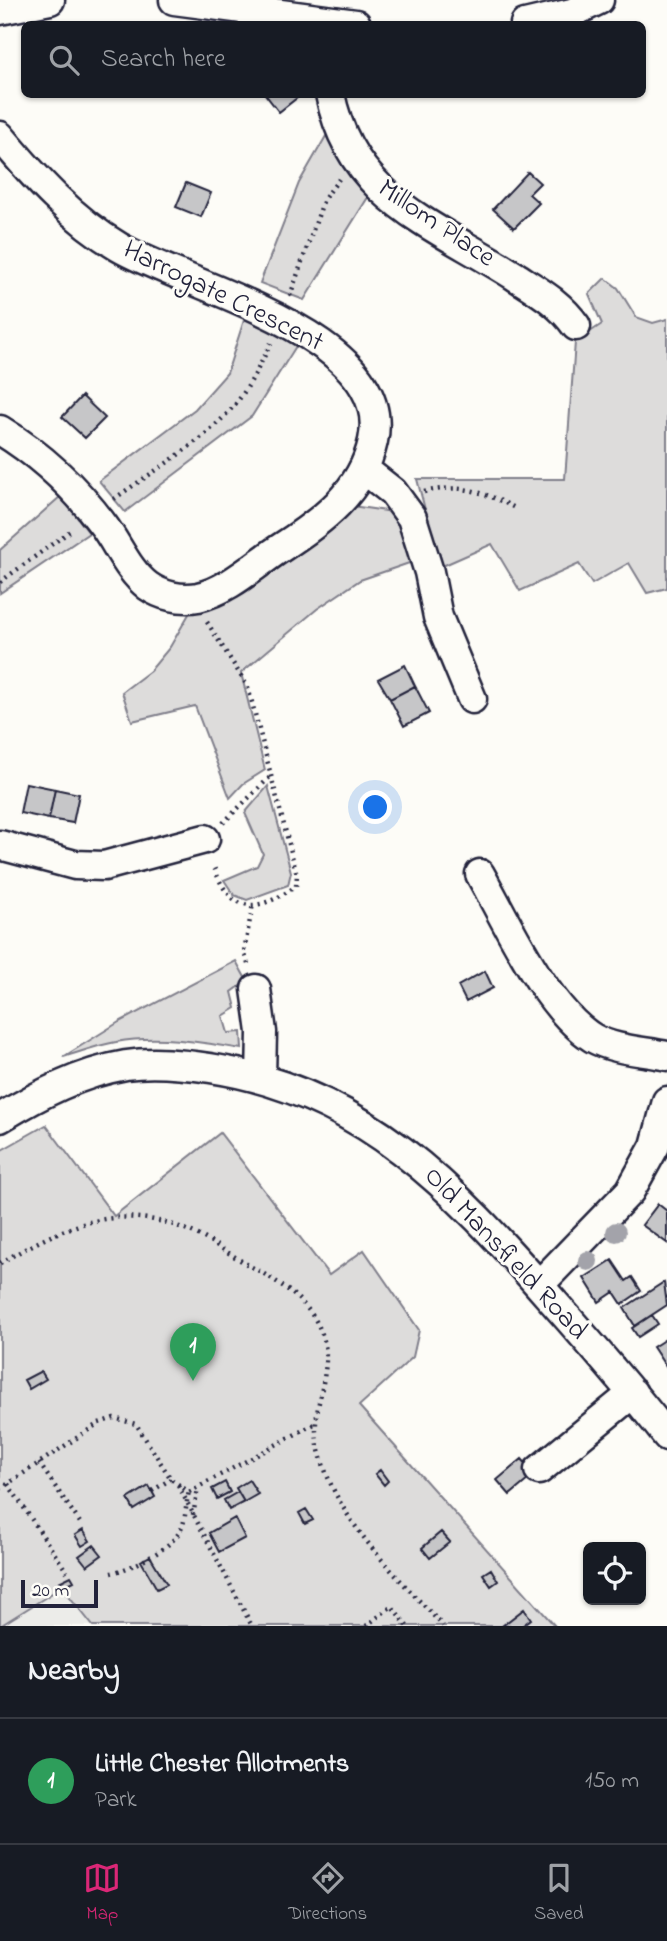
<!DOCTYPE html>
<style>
body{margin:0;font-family:"Indie Flower",sans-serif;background:#20242c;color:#f1f3f6}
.controls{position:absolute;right:21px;bottom:21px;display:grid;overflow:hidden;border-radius:10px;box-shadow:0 2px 5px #0004}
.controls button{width:63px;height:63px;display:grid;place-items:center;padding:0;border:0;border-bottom:2px solid #363941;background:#171b24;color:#f1f3f6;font:35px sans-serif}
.scale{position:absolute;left:21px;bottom:18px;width:77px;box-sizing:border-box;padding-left:7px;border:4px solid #22223b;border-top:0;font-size:19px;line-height:24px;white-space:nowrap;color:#22223b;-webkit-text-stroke:5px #fdfcf7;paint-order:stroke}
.you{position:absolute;left:376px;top:808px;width:24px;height:24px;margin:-18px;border:5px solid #fff;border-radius:50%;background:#1a73e8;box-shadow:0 0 0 10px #1a73e833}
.badge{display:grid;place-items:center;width:46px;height:46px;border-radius:50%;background:#db2777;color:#fff;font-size:23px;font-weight:700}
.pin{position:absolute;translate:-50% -58px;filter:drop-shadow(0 2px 4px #0008)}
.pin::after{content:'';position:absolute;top:37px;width:24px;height:21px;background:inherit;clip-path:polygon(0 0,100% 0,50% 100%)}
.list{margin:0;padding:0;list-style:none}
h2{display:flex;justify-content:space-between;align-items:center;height:91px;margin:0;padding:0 28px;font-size:30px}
h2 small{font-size:23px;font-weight:400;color:#9ea1a6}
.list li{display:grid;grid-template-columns:46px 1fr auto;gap:21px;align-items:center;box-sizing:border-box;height:126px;padding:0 28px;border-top:2px solid #363941}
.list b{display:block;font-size:26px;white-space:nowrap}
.list p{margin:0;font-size:23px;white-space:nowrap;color:#9ea1a6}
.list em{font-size:23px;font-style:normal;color:#9ea1a6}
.icon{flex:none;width:38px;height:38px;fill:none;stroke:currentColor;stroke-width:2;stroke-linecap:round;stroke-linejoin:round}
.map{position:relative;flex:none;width:667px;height:1626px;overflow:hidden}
.search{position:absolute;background:#171b24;box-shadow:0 2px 5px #0004;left:21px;right:21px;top:21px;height:77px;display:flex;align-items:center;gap:18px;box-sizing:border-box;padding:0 24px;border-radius:10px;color:#9ea1a6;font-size:26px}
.sheet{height:217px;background:#171b24}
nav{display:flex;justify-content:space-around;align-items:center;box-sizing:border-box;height:98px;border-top:2px solid #363941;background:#171b24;font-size:19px;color:#9ea1a6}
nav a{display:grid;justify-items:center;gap:4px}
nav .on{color:#db2777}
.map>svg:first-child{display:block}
.built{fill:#ecece9}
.green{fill:#dddcdb;stroke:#807f8b;stroke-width:2}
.building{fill:#c6c6c8;stroke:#22223b;stroke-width:2}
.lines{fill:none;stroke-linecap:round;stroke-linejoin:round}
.minor-casing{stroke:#22223b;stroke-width:33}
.path{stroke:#22223b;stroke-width:4.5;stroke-dasharray:2 5;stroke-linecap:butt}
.minor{stroke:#fdfcf7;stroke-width:28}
.tree{fill:#a3a3aa}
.labels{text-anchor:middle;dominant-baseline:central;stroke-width:6;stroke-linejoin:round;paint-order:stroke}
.street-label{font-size:28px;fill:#22223b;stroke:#fdfcf7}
</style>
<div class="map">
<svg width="667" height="1626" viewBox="0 0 667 1626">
<rect width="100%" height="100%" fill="#fdfcf7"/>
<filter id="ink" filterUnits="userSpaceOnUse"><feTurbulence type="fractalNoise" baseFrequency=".0143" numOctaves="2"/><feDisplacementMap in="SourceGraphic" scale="14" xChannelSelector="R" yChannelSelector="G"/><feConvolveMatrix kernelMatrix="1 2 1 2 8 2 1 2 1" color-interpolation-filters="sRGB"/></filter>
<g filter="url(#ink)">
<!-- built -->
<path class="built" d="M62 1587 93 1626H2Z"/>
<!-- green -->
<path class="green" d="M326 136 370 194 304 300 260 283 299 183Z
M605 278 618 288 636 317 653 323 667 319V588L647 593 629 563 592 584 579 564 520 591 492 544 440 567 417 479H565L575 342 602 324 589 294Z
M245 317 298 343 252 416 125 512 99 481 195 409 227 373Z
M61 496 89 533 0 593V550Z
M352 506 406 514 415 561 360 580 317 609 241 673 265 770 243 784 230 798 195 706 132 721 122 692 150 671 170 647 193 607Z
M268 786 291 872 288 885 247 900 234 895 224 880 257 866 263 854 245 813Z
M236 961 247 981 232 992 236 1008 223 1016 228 1033 241 1032 242 1049C201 1042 158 1034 116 1042 98 1045 80 1052 63 1057L119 1022Z
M46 1125 114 1216 220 1133 329 1275 364 1250 419 1330 413 1357 359 1406 555 1626H93L62 1587 0 1626V1151Z"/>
<!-- building -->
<path class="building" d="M265 94H302L279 112Z
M528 172 540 183 529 194 539 203 514 228 493 209Z
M186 183 211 193 201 217 176 207Z
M82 396 105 418 85 438 62 417Z
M405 665 415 686 390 699 378 679Z
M415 686 429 713 404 726 390 699Z
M26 783 55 789 49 819 20 813Z
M55 789 79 794 73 823 49 819Z
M485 971 493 988 466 1002 458 986Z
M658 1204 667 1211V1243L642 1225Z
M612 1260 626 1281 632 1277 641 1291 622 1304 614 1292 599 1302 584 1278Z
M664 1282 667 1305 635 1326 624 1308Z
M652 1315 658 1324 638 1337 632 1328Z
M667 1338V1366L666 1367 653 1347Z
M41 1371 46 1379 29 1389 24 1380Z
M522 1459 535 1474 510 1495 497 1480Z
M380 1470 388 1481 384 1485 375 1474Z
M249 1480 258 1494 244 1502 236 1488Z
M225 1482 230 1492 217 1499 212 1489Z
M149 1486 155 1497 134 1510 128 1499Z
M238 1492 244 1502 229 1510 224 1500Z
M306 1509 313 1520 305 1524 299 1513Z
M235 1518 245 1538 219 1552 209 1533Z
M83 1530 90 1541 82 1546 75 1535Z
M441 1532 450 1542 430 1558 422 1548Z
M94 1545 102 1555 87 1566 79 1556Z
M150 1556 167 1584 157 1589 141 1561Z
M491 1569 498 1581 491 1586 483 1574Z
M71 1576 74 1581 62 1587 59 1582Z
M524 1609 531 1619 522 1626H502Z"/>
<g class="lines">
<defs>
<path id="minor" d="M174 0 356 24
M0 10 50 0
M525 24 572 13 599 0
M330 94C351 199 434 224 515 276 538 291 560 303 576 326
M0 136C35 178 72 219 119 247 189 288 396 335 373 441 362 492 321 522 279 549 255 565 227 591 198 597 181 600 162 596 148 586 129 572 118 545 104 526 76 488 41 455 0 430
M365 470 393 492 412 518 429 572 438 617 472 699
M0 845 75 865 104 866 205 839
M480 874C507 922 546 1009 593 1038 614 1050 644 1051 667 1056
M256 989 262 1032 261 1078
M0 1118C40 1094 80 1073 126 1065 154 1061 182 1064 210 1068 363 1091 454 1188 551 1299 591 1344 630 1389 667 1436
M539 1285 630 1191 655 1146 667 1101
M539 1470 633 1393"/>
</defs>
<!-- minor casing -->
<use href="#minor" class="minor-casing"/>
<!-- path -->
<path class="path" d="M290 296 324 199 339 179
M424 492C462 483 484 492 517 509
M114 499C153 471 201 444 233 407 249 388 260 365 271 343
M0 582 73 529
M207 622 248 687 297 875 296 886C255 915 229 913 213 864
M223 823 270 777
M248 964 244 951 253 904
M0 1263C61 1228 113 1201 185 1229 208 1238 229 1254 250 1266 279 1282 310 1301 322 1334 333 1364 318 1393 316 1423 315 1441 321 1459 327 1475 350 1533 401 1580 443 1626
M39 1463 81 1524
M8 1484 67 1572
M178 1485 252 1626
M0 1489 99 1423 114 1418 136 1424 171 1479 189 1492 316 1423
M152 1491 171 1479
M193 1515 198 1489
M111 1573C133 1568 175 1548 183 1525 186 1514 186 1502 189 1492
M366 1626 392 1606 407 1626"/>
<!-- minor -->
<use href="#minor" class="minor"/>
</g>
<!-- trees -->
<g class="tree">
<circle cx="616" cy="1232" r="10"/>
<circle cx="588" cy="1261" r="10"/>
</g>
</g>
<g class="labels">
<!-- street labels -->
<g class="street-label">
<text transform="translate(436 224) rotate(34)">Millom Place</text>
<text transform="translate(223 297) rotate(26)">Harrogate Crescent</text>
<text transform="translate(505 1254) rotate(47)">Old Mansfield Road</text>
</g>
</g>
</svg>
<div class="controls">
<button><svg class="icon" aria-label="locate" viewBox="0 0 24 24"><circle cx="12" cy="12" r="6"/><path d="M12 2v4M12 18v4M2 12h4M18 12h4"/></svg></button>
</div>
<div class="scale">20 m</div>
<div class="you"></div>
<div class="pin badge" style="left:193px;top:1381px;background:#2e9e5b">1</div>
<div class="search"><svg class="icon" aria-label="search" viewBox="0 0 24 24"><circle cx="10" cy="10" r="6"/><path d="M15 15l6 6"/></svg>Search here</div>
</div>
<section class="sheet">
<h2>Nearby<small></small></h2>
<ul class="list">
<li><span class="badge" style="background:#2e9e5b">1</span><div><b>Little Chester Allotments</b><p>Park</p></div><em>150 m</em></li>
</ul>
</section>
<nav>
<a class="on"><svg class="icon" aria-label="map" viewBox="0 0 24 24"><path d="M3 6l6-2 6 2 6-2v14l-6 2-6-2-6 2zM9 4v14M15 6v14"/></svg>Map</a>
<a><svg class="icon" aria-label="directions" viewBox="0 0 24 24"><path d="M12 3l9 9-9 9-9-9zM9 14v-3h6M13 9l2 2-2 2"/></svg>Directions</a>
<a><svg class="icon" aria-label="saved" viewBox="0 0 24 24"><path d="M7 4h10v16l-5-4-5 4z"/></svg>Saved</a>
</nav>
